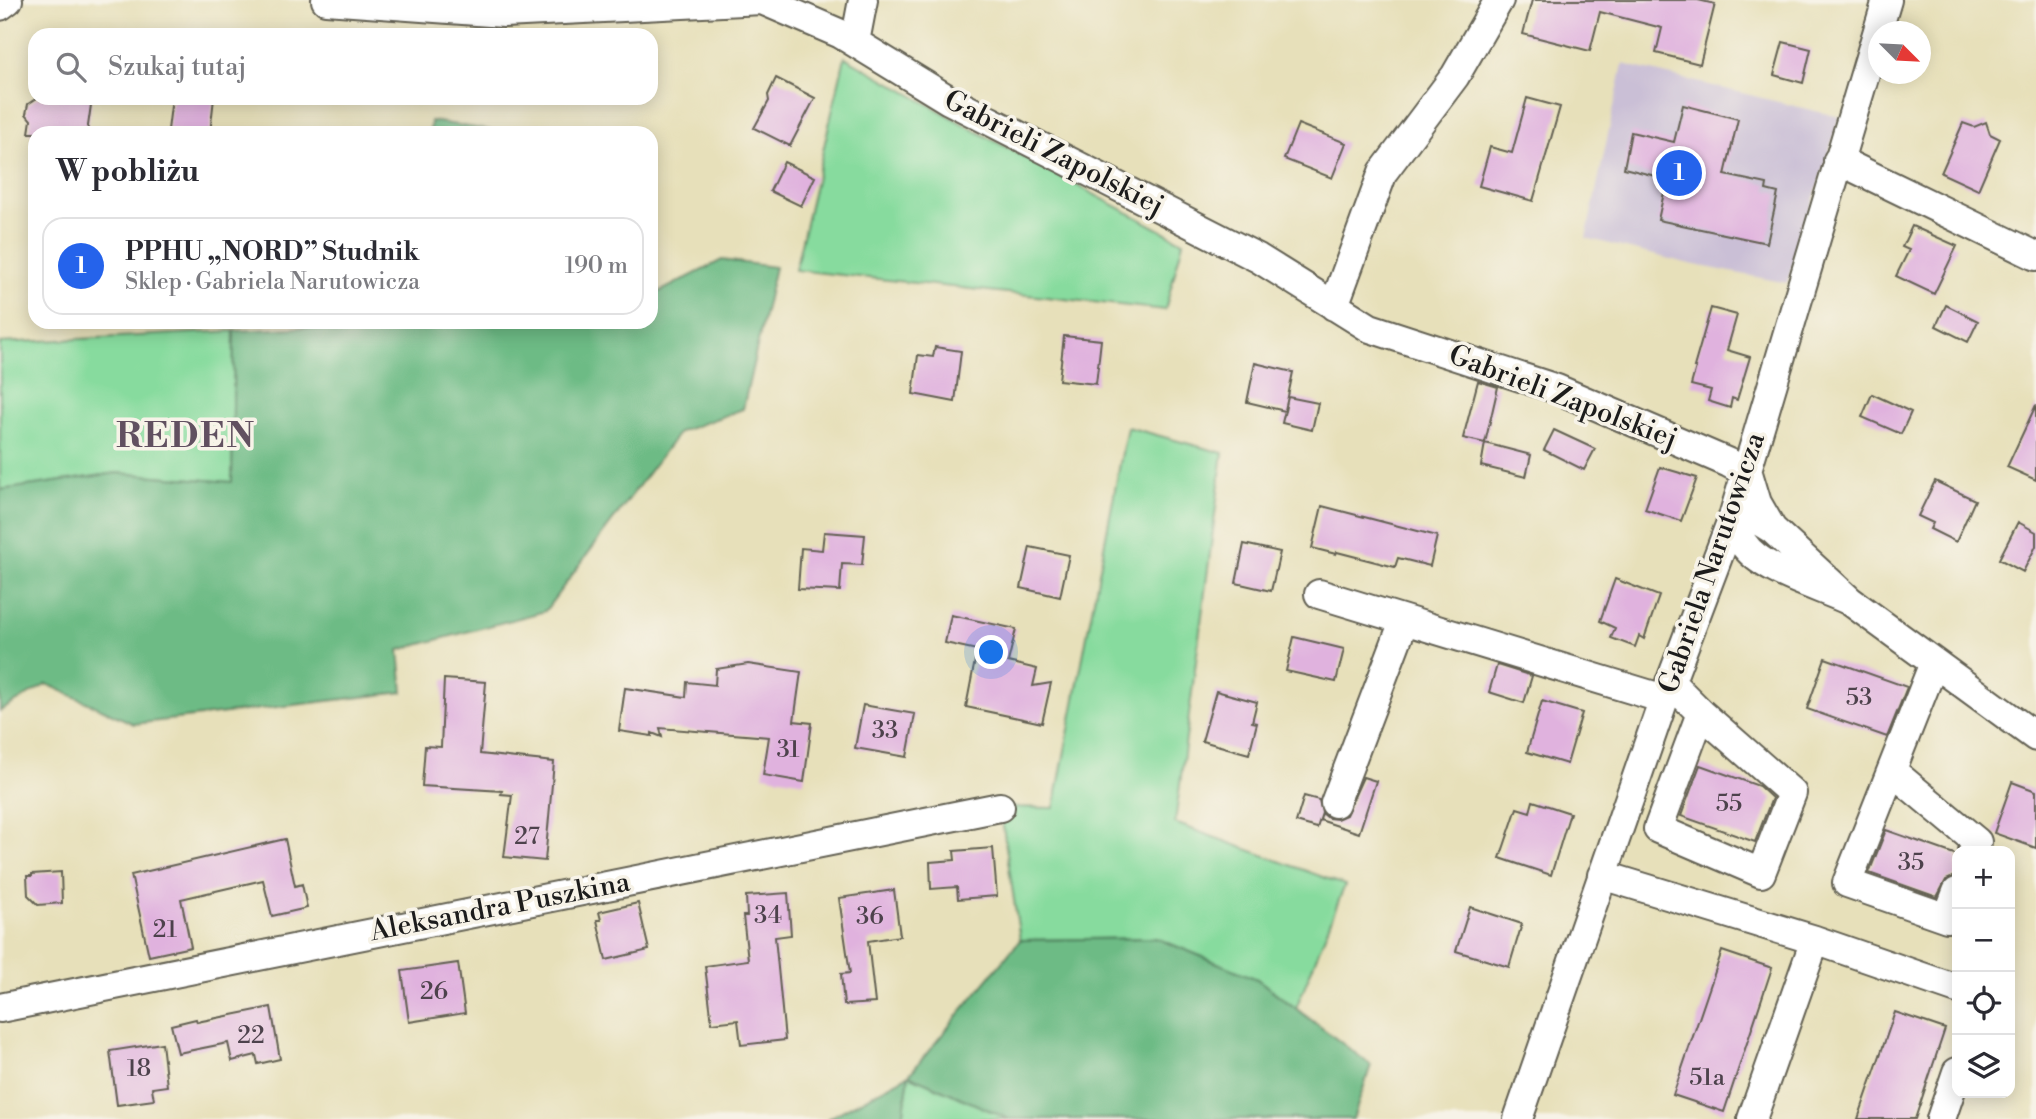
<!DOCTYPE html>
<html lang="pl">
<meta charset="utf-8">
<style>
body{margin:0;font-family:"Libre Bodoni",serif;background:#f7f7f7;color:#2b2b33}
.controls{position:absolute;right:21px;bottom:21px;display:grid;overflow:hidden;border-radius:14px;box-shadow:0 4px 18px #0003}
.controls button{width:63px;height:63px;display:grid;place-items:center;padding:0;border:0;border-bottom:2px solid #e1e1e2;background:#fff;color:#2b2b33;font:35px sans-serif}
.compass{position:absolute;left:1868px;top:21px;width:63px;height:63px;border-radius:50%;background:#fff;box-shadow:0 4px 18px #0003;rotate:114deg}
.you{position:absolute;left:992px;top:653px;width:24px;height:24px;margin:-18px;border:5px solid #fff;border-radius:50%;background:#1a73e8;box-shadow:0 0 0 10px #1a73e833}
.badge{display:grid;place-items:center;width:46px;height:46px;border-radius:50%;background:#2563eb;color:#fff;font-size:23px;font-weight:700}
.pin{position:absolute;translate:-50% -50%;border:4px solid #fff;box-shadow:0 2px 7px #0006}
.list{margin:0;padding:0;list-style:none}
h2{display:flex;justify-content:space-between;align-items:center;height:91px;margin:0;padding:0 28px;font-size:30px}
h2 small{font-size:23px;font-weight:400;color:#7c7c81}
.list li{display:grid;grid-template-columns:46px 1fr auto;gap:21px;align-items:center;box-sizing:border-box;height:98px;margin:0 14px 14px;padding:0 14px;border:2px solid #e1e1e2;border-radius:21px}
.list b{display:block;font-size:26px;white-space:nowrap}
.list p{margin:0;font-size:23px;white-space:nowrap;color:#7c7c81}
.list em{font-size:23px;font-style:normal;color:#7c7c81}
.icon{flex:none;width:38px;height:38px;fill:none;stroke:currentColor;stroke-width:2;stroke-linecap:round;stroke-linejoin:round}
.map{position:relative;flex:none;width:2036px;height:1119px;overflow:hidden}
.search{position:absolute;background:#fff;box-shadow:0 4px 18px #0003;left:28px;top:28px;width:630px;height:77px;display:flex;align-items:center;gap:18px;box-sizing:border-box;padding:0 24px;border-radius:21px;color:#7c7c81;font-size:26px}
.panel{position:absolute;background:#fff;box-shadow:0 4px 18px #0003;left:28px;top:126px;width:630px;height:203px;border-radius:21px}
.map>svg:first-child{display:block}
.industrial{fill:#cabfd6}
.green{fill:#87db9e;stroke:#527c5d;stroke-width:2}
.forest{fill:#6dbb85;stroke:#446c50;stroke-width:2}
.building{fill:#e0b2de}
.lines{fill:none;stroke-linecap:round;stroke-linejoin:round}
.minor-casing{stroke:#636153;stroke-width:32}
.minor{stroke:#fff;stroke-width:28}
.labels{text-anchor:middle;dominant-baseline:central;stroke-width:7;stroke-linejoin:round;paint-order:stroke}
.number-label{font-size:24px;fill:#4d424c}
.street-label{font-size:28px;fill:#1c1c1c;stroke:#f7f3e8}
.district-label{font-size:35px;font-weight:bold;letter-spacing:2px;fill:#615060;stroke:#f7f3e8}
</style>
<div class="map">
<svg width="2036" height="1119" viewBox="0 0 2036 1119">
<rect width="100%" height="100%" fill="#f7f3e8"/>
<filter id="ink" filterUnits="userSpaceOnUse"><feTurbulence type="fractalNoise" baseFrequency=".0143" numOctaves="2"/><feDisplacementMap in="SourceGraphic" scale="14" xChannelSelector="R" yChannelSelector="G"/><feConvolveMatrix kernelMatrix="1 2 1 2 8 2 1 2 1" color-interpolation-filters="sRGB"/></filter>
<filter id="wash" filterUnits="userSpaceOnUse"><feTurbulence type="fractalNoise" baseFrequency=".00686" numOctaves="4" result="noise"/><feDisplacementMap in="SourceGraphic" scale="28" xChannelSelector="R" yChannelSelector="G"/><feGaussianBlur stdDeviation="1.57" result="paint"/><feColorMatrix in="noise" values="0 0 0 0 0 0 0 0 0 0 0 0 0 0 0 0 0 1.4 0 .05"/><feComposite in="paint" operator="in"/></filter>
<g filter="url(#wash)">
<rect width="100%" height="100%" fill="#e7e0ba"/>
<!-- industrial -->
<path class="industrial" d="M1623 64 1840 117 1787 283 1690 264 1586 238Z"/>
<!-- green -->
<path class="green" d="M845 57 974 130 1183 242 1165 310 795 270Z
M234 331 232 482 117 473 0 490V343Z
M1127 427 1223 453 1175 823 1345 885 1296 1008 1257 979 1156 938 1020 940 1000 807 1054 808Z
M909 1075 1009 1119H903Z"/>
<!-- forest -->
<path class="forest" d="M431 121 502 132 505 133H430Z
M722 260 775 267 743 409 679 432 545 611 399 650 403 692 134 724 47 684 0 711V490L117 473 232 482 234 331 413 322H651V296Z
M1156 938 1257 979 1371 1065 1353 1119H1009L909 1075 903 1119H827L909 1075 1020 940Z"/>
<g id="blocks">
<!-- building -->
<path class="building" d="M1532 0H1698L1715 4 1700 64 1656 53 1662 28 1600 12 1590 51 1523 34Z
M1783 42 1811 49 1803 83 1774 75Z
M776 78 815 98 790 146 754 128 769 101 768 95Z
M37 98H92L87 133H29L31 120 26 114 28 104Z
M172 98H214L210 133 168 130Z
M1527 98 1560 107 1533 201 1479 186 1490 147 1512 153Z
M1683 105 1738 119 1725 175 1767 184 1766 190 1778 193 1767 243 1658 220 1667 179 1624 168 1631 132 1674 142Z
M1986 122 1990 134 2000 139 1978 190 1941 173 1963 123 1974 127Z
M1298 124 1346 143 1332 178 1284 159Z
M784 162 815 177 801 206 770 191Z
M1912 226 1957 246 1934 294 1896 276 1909 250 1902 247Z
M1946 305 1978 321 1968 342 1936 326Z
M1711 308 1737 315 1727 350 1750 357 1737 400 1732 398 1730 408 1708 401 1711 390 1691 385 1696 367H1694Z
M1064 336 1101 340 1096 384 1059 380Z
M935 347 961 351 955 402 913 394 918 355 933 357Z
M1255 363 1293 372 1285 411 1247 402Z
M1478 381 1498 387 1485 443 1463 438Z
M1872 394 1911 412 1901 434 1862 417Z
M1288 397 1318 403 1312 430 1282 423Z
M2036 405V480L2007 467Z
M1554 430 1595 449 1584 470 1544 450Z
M1485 443 1531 455 1526 477 1481 466Z
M1660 467 1697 478 1681 521 1645 509Z
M1935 481 1975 500 1956 542 1930 529 1933 523 1918 516Z
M1322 506 1437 536 1430 566 1398 558 1395 567 1337 552 1336 554 1312 548Z
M2018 522 2036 532V546L2023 572 1999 559Z
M824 532 865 535 862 565 842 564 840 591 798 589 801 548 822 550Z
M1244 544 1280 552 1271 591 1236 583Z
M1030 547 1069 555 1060 597 1021 588Z
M1615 579 1659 596 1644 639 1639 636 1635 647 1611 638 1615 628 1600 621Z
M951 615 1016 629 1008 662 1037 669 1033 686 1051 683 1042 723 966 707 977 650 945 643Z
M1294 637 1344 649 1336 682 1286 671Z
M1825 658 1907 687 1887 737 1807 709Z
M748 664 801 672 794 721 812 723 804 782 763 775 769 737 660 728 662 737 652 733V736L619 731 625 688 686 697 687 682 715 685 716 669Z
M1497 665 1532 676 1524 703 1489 692Z
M444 679 486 682 480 754 554 762 545 861 504 857 512 795 501 794 502 791 422 786 425 746 441 747Z
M1216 691 1257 702 1252 722 1257 723 1249 754 1202 741Z
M1542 701 1582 713 1567 764 1527 752Z
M863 705 915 714 907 757 855 748Z
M1700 765 1759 786 1772 798 1755 842 1681 816Z
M1363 777 1376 781 1359 833 1320 820 1322 813 1328 818 1337 819 1346 815Z
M2012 782 2036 791V848L1994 833Z
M1304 796 1319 800 1322 813 1317 828 1296 822Z
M1533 801 1570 813 1551 875 1500 858 1517 808 1530 812Z
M1886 830 1957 855 1956 876 1946 880 1937 897 1869 873Z
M285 839 295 886 302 884 307 908 272 916 263 880 181 899 191 947 149 956 131 875Z
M993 848 997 896 958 899 957 887 931 889 930 862 955 860 954 851Z
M61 872 62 903 38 905 28 895 27 876H32V874Z
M894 890 900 936 868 941 875 1003 844 1005 841 974 850 973 839 898Z
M788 893 791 935 775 937 785 1040 741 1045 738 1020 712 1023 705 966 748 960 743 916H747L746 896Z
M638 903 649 950 606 960 597 920H601L599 912Z
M1470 907 1522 924 1509 967 1456 951Z
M1722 951 1772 968 1724 1112 1673 1095Z
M458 963 465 1013 409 1022 402 971Z
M271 1007 280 1059 258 1064 256 1055 232 1061 228 1043 178 1053 171 1025 196 1019 197 1022Z
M1895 1012 1945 1029 1915 1119H1858Z
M162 1043 167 1086 152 1088 154 1100 117 1105 110 1051Z"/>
</g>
</g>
<g filter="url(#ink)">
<use href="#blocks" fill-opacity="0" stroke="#636153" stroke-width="2"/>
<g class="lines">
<defs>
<path id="minor" d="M326 0 504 13 762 0 841 34 949 100 1258 258 1370 328 1557 389 1729 463 1748 473 1757 503 1772 529
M0 6 8 0
M855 42 863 0
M1838 160 2036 256
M1334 306 1383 172 1455 76 1499 0
M1319 594 1664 699
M1850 601C1819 586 1761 571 1743 543 1738 535 1736 526 1733 517L1759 521 1772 529 1850 601 2036 737
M1934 663 1847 883 1947 918 1957 892
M1670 682 1701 713 1792 793 1761 873 1658 829 1701 713
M1892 771 1977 842 1973 851
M1335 803 1404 621
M1602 875 1815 940
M0 1008 1000 807
M1518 1119 1664 699 1733 517 1887 0
M1752 1119 1815 940 1957 989
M1941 1119 1957 1072"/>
</defs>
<!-- minor casing -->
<use href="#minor" class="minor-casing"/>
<!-- minor -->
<use href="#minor" class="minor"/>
</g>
</g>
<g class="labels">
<!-- number labels -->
<g class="number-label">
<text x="1859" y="698">53</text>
<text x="885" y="731">33</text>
<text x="788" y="750">31</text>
<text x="1729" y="804">55</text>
<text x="527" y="837">27</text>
<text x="1911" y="863">35</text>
<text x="768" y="916">34</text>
<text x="870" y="917">36</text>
<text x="165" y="930">21</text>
<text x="434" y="992">26</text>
<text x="251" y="1036">22</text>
<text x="139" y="1069">18</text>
<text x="1707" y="1078">51a</text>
</g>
<!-- street labels -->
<g class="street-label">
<text transform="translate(1054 153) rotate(27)">Gabrieli Zapolskiej</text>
<text transform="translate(1563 397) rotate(21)">Gabrieli Zapolskiej</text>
<text transform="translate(1712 563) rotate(-71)">Gabriela Narutowicza</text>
<text transform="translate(500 907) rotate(-11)">Aleksandra Puszkina</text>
</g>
<!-- district labels -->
<g class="district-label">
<text x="186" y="436">REDEN</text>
</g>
</g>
</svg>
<div class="controls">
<button>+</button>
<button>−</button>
<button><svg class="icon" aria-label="locate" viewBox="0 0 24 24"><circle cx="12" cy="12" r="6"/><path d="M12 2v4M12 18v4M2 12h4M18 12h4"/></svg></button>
<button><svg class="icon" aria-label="layers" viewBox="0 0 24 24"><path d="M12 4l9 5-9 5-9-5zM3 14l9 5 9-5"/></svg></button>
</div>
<svg class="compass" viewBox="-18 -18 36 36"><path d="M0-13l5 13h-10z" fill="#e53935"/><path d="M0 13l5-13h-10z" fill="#7c7c81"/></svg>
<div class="you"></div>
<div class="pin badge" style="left:1679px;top:173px">1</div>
<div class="search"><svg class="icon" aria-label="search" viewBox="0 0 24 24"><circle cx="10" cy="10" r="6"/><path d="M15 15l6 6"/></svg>Szukaj tutaj</div>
<section class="panel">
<h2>W pobliżu<small></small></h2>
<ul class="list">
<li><span class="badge">1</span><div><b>PPHU „NORD” Studnik</b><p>Sklep · Gabriela Narutowicza</p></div><em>190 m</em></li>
</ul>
</section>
</div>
